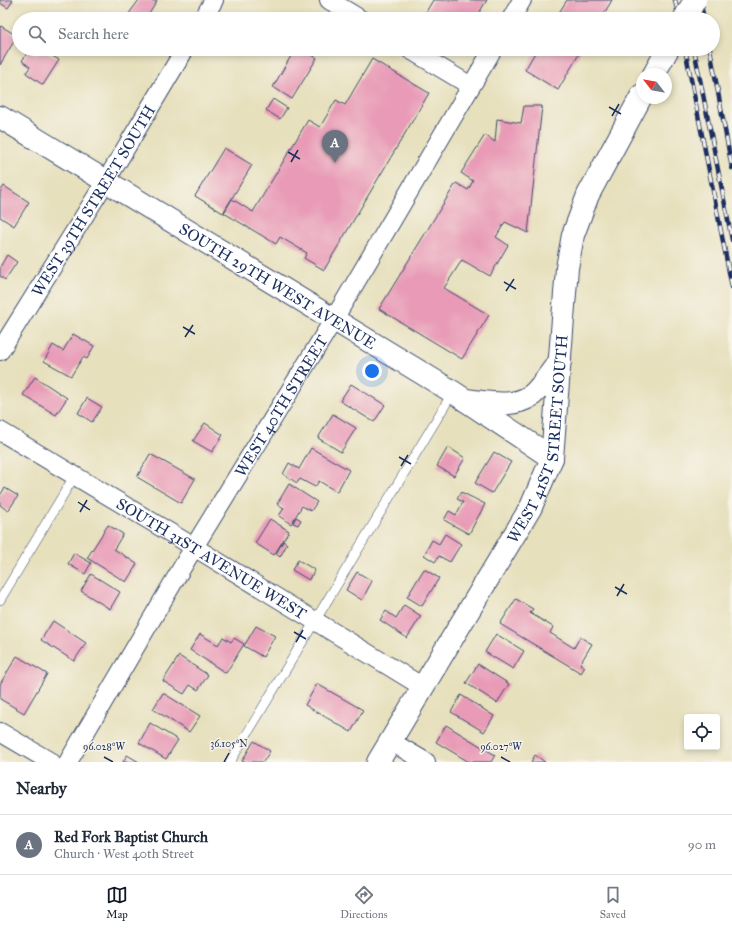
<!DOCTYPE html>
<meta charset="utf-8">
<style>
body{margin:0;font-family:"IM FELL Great Primer",serif;background:#f2f2f3;color:#1f2937}
.controls{position:absolute;right:12px;bottom:12px;display:grid;overflow:hidden;border-radius:4px;box-shadow:0 2px 6px #0003}
.controls button{width:36px;height:36px;display:grid;place-items:center;padding:0;border:0;border-bottom:1px solid #e0e1e3;background:#fff;color:#1f2937;font:20px sans-serif}
.compass{position:absolute;left:636px;top:68px;width:36px;height:36px;border-radius:50%;background:#fff;box-shadow:0 2px 6px #0003;rotate:301deg}
.you{position:absolute;left:372px;top:371px;width:14px;height:14px;margin:-10px;border:3px solid #fff;border-radius:50%;background:#1a73e8;box-shadow:0 0 0 6px #1a73e833}
.badge{display:grid;place-items:center;width:26px;height:26px;border-radius:50%;background:#111827;color:#fff;font-size:13px;font-weight:700}
.pin{position:absolute;translate:-50% -33px;filter:drop-shadow(0 1px 2px #0008)}
.pin::after{content:'';position:absolute;top:21px;width:14px;height:12px;background:inherit;clip-path:polygon(0 0,100% 0,50% 100%)}
.list{margin:0;padding:0;list-style:none}
h2{display:flex;justify-content:space-between;align-items:center;height:52px;margin:0;padding:0 16px;font-size:17px}
h2 small{font-size:13px;font-weight:400;color:#747a83}
.list li{display:grid;grid-template-columns:26px 1fr auto;gap:12px;align-items:center;box-sizing:border-box;height:60px;padding:0 16px;border-top:1px solid #e0e1e3}
.list b{display:block;font-size:15px;white-space:nowrap}
.list p{margin:0;font-size:13px;white-space:nowrap;color:#747a83}
.list em{font-size:13px;font-style:normal;color:#747a83}
.icon{flex:none;width:22px;height:22px;fill:none;stroke:currentColor;stroke-width:2;stroke-linecap:round;stroke-linejoin:round}
.map{position:relative;flex:none;width:732px;height:762px;overflow:hidden}
.search{position:absolute;background:#fff;box-shadow:0 2px 6px #0003;left:12px;right:12px;top:12px;height:44px;display:flex;align-items:center;gap:10px;box-sizing:border-box;padding:0 14px;border-radius:22px;color:#747a83;font-size:15px}
.sheet{height:112px;background:#fff}
nav{display:flex;justify-content:space-around;align-items:center;box-sizing:border-box;height:56px;border-top:1px solid #e0e1e3;background:#fff;font-size:11px;color:#747a83}
nav a{display:grid;justify-items:center;gap:2px}
nav .on{color:#111827}
.map>svg:first-child{display:block}
.building{fill:#e89ab6}
.lines{fill:none;stroke-linecap:round;stroke-linejoin:round}
.service-casing{stroke:#3a4a6c;stroke-width:10}
.minor-casing{stroke:#3a4a6c;stroke-width:20}
.tertiary-casing{stroke:#3a4a6c;stroke-width:24}
.secondary-casing{stroke:#3a4a6c;stroke-width:24}
.service{stroke:#fff;stroke-width:9}
.minor{stroke:#fff;stroke-width:18}
.tertiary{stroke:#fff;stroke-width:22}
.secondary{stroke:#fff;stroke-width:22}
.rail-casing{stroke:#1b2f5e;stroke-width:4.5}
.rail{stroke:#f7f3e8;stroke-width:3;stroke-dasharray:9;stroke-linecap:butt}
.secondary-bridge-casing{stroke:#3a4a6c;stroke-width:24;stroke-linecap:butt}
.secondary-bridge{stroke:#fff;stroke-width:22}
.ticks{fill:none;stroke:#1b2f5e;stroke-width:1.5}
.labels{text-anchor:middle;dominant-baseline:central;stroke-width:3;stroke-linejoin:round;paint-order:stroke}
.street-label{font-size:16px;fill:#1b2f5e;stroke:#f7f3e8}
.ticks-label{font-size:10px;text-anchor:middle;fill:#1b2f5e;stroke:#f7f3e8;stroke-width:3;stroke-linejoin:round;paint-order:stroke}
</style>
<div class="map">
<svg width="732" height="762" viewBox="0 0 732 762">
<rect width="100%" height="100%" fill="#f7f3e8"/>
<filter id="ink" filterUnits="userSpaceOnUse"><feTurbulence type="fractalNoise" baseFrequency=".025" numOctaves="2"/><feDisplacementMap in="SourceGraphic" scale="8" xChannelSelector="R" yChannelSelector="G"/><feConvolveMatrix kernelMatrix="1 2 1 2 8 2 1 2 1" color-interpolation-filters="sRGB"/></filter>
<filter id="wash" filterUnits="userSpaceOnUse"><feTurbulence type="fractalNoise" baseFrequency=".012" numOctaves="4" result="noise"/><feDisplacementMap in="SourceGraphic" scale="16" xChannelSelector="R" yChannelSelector="G"/><feGaussianBlur stdDeviation="0.9" result="paint"/><feColorMatrix in="noise" values="0 0 0 0 0 0 0 0 0 0 0 0 0 0 0 0 0 1.4 0 .05"/><feComposite in="paint" operator="in"/></filter>
<g filter="url(#wash)">
<rect width="100%" height="100%" fill="#e7e0bd"/>
<g id="blocks">
<!-- building -->
<path class="building" d="M0 0H13L8 8 0 3Z
M139 0 157 1 146 19H125Z
M433 0H487L475 19H422Z
M567 0H612L601 19H555Z
M1 26 17 36 0 65V27Z
M41 49 59 60 43 85 26 73 30 67 22 61 29 50 37 55Z
M295 49H302L317 58 292 99 273 87Z
M537 49H582L558 90 525 70Z
M372 59 429 93 324 270 304 258 307 253 280 237 276 244 224 213 232 199 253 212 308 120 320 127 336 100 345 105Z
M273 99 287 108 280 119 266 110Z
M524 106H542L528 233 505 222 496 237 508 245 490 276 462 260 444 288 489 315 462 359 379 309 456 183 468 190 473 181 461 173 485 135 495 142 497 119 521 123Z
M224 148 252 165 223 213 195 196Z
M4 186 29 202 14 226 0 217V192Z
M7 255 17 262 5 280 0 276V267Z
M73 334 94 346 87 359 83 357 71 376 44 361 53 345 63 351Z
M35 377 67 398 56 415 23 395Z
M351 384 385 405 374 422 340 401Z
M87 398 102 407 92 422 78 413Z
M333 414 356 428 341 452 318 438Z
M205 423 223 435 212 452 193 441Z
M448 447 465 458 454 476 437 466Z
M311 448 349 470 337 492 319 481 315 487 300 479 297 483 283 474 289 463 299 469Z
M494 452 511 462 492 493 475 483Z
M150 454 195 479 181 503 137 477Z
M289 484 317 502 311 511 302 506 291 524 279 516 284 508 277 504Z
M5 488 18 496 8 511 0 505V495Z
M461 492 485 504 469 534 444 520 449 511 456 515 463 502 457 499Z
M296 517 301 520 298 525 293 523Z
M270 519 289 531 274 555 255 543Z
M108 525 123 534 114 549 137 564 126 582 87 558Z
M445 534 461 544 450 562 439 556 435 562 424 555 432 540 439 544Z
M283 541 287 544 280 557 276 554Z
M74 553 91 563 85 574 68 564Z
M298 560 315 570 309 580 292 570Z
M424 569 439 578 422 606 407 597Z
M357 572 372 581 362 600 346 590Z
M91 574 120 592 110 609 81 591Z
M516 599 533 609 530 613 553 627 550 633 574 648 580 637 592 644 580 664 585 667 581 673 500 624Z
M404 605 421 616 407 638 380 620 386 611 396 618Z
M53 621 86 643 74 661 41 640Z
M256 626 275 636 263 657 244 646Z
M200 634 218 645 223 637 231 642 234 638 244 644 226 673 190 650Z
M496 634 524 651 513 669 485 652Z
M17 656 47 674 24 713 0 699V684Z
M179 656 208 675 198 690 190 685 184 694 163 681Z
M478 664 509 684 497 703 466 683Z
M317 684 363 710 351 732 305 705Z
M163 693 200 716 189 732 153 709Z
M461 695 494 716 484 732 451 712Z
M150 723 178 740 166 759 139 743Z
M446 725 495 755 491 762H469L436 742Z
M254 741 270 751 263 762H243L242 761Z
M127 755 139 762H123Z
M535 755 545 762H531Z"/>
</g>
</g>
<g filter="url(#ink)">
<use href="#blocks" fill-opacity="0" stroke="#3a4a6c" stroke-width="1"/>
<g class="lines">
<defs>
<path id="service" d="M0 600 75 475
M230 762 453 392"/>
<g id="minor">
<path d="M329 0 360 19"/>
<path d="M203 19 214 0"/>
<path d="M511 19 522 0"/>
<path d="M409 49 471 86"/>
<path id="s1" d="M0 351 106 181 185 49"/>
<path id="s2" d="M0 431 194 547 423 687"/>
<path d="M0 732 51 762"/>
<path d="M390 741 426 762"/>
<path id="s3" d="M68 762 194 547 334 319 493 49"/>
</g>
<g id="tertiary">
<path id="s4" d="M0 117 453 392 552 458"/>
</g>
<g id="secondary">
<path d="M654 74 668 49"/>
<path d="M465 400C487 402 513 409 532 395 542 387 551 371 560 361"/>
<path id="s5" d="M378 762 531 507 552 458 567 268 573 235 588 195 642 95"/>
</g>
</defs>
<!-- service casing -->
<use href="#service" class="service-casing"/>
<!-- minor casing -->
<use href="#minor" class="minor-casing"/>
<!-- tertiary casing -->
<use href="#tertiary" class="tertiary-casing"/>
<!-- secondary casing -->
<use href="#secondary" class="secondary-casing"/>
<!-- service -->
<use href="#service" class="service"/>
<!-- minor -->
<use href="#minor" class="minor"/>
<!-- tertiary -->
<use href="#tertiary" class="tertiary"/>
<!-- secondary -->
<use href="#secondary" class="secondary"/>
<defs>
<path id="rail" d="M675 0 679 19
M685 0 688 19
M700 0 704 19
M685 49 732 287
M694 49 732 240
M710 49 732 168"/>
</defs>
<!-- rail casing -->
<use href="#rail" class="rail-casing"/>
<!-- rail -->
<use href="#rail" class="rail"/>
<defs>
<path id="secondary-bridge" d="M684 19 695 0"/>
</defs>
<!-- secondary-bridge casing -->
<use href="#secondary-bridge" class="secondary-bridge-casing"/>
<!-- secondary-bridge -->
<use href="#secondary-bridge" class="secondary-bridge"/>
</g>
</g>
<!-- ticks -->
<path class="ticks" d="M609 107 621 114M612 116 619 104M288 152 300 159M291 162 298 150M504 282 516 289M506 291 514 279M183 327 195 334M185 337 193 325M399 457 411 464M401 466 408 455M78 502 90 510M80 512 87 500M615 587 627 594M617 596 624 584M294 632 306 639M296 642 303 630M104 757 113 762M501 757 510 762M224 762 229 753"/>
<g class="labels">
<!-- street labels -->
<g class="street-label">
<text stroke="none"><textPath href="#s1" startOffset="177">WEST 39TH STREET SOUTH</textPath></text>
<text stroke="none"><textPath href="#s4" startOffset="325">SOUTH 29TH WEST AVENUE</textPath></text>
<text stroke="none"><textPath href="#s3" startOffset="415">WEST 40TH STREET</textPath></text>
<text stroke="none"><textPath href="#s5" startOffset="366">WEST 41ST STREET SOUTH</textPath></text>
<text stroke="none"><textPath href="#s2" startOffset="247">SOUTH 31ST AVENUE WEST</textPath></text>
</g>
</g>
<g class="ticks-label">
<text x="229" y="747">36.105°N</text>
<text x="104" y="750">96.028°W</text>
<text x="501" y="750">96.027°W</text>
</g>
</svg>
<div class="controls">
<button><svg class="icon" aria-label="locate" viewBox="0 0 24 24"><circle cx="12" cy="12" r="6"/><path d="M12 2v4M12 18v4M2 12h4M18 12h4"/></svg></button>
</div>
<svg class="compass" viewBox="-18 -18 36 36"><path d="M0-13l5 13h-10z" fill="#e53935"/><path d="M0 13l5-13h-10z" fill="#747a83"/></svg>
<div class="you"></div>
<div class="pin badge" style="left:335px;top:163px;background:#6b7280">A</div>
<div class="search"><svg class="icon" aria-label="search" viewBox="0 0 24 24"><circle cx="10" cy="10" r="6"/><path d="M15 15l6 6"/></svg>Search here</div>
</div>
<section class="sheet">
<h2>Nearby<small></small></h2>
<ul class="list">
<li><span class="badge" style="background:#6b7280">A</span><div><b>Red Fork Baptist Church</b><p>Church · West 40th Street</p></div><em>90 m</em></li>
</ul>
</section>
<nav>
<a class="on"><svg class="icon" aria-label="map" viewBox="0 0 24 24"><path d="M3 6l6-2 6 2 6-2v14l-6 2-6-2-6 2zM9 4v14M15 6v14"/></svg>Map</a>
<a><svg class="icon" aria-label="directions" viewBox="0 0 24 24"><path d="M12 3l9 9-9 9-9-9zM9 14v-3h6M13 9l2 2-2 2"/></svg>Directions</a>
<a><svg class="icon" aria-label="saved" viewBox="0 0 24 24"><path d="M7 4h10v16l-5-4-5 4z"/></svg>Saved</a>
</nav>
